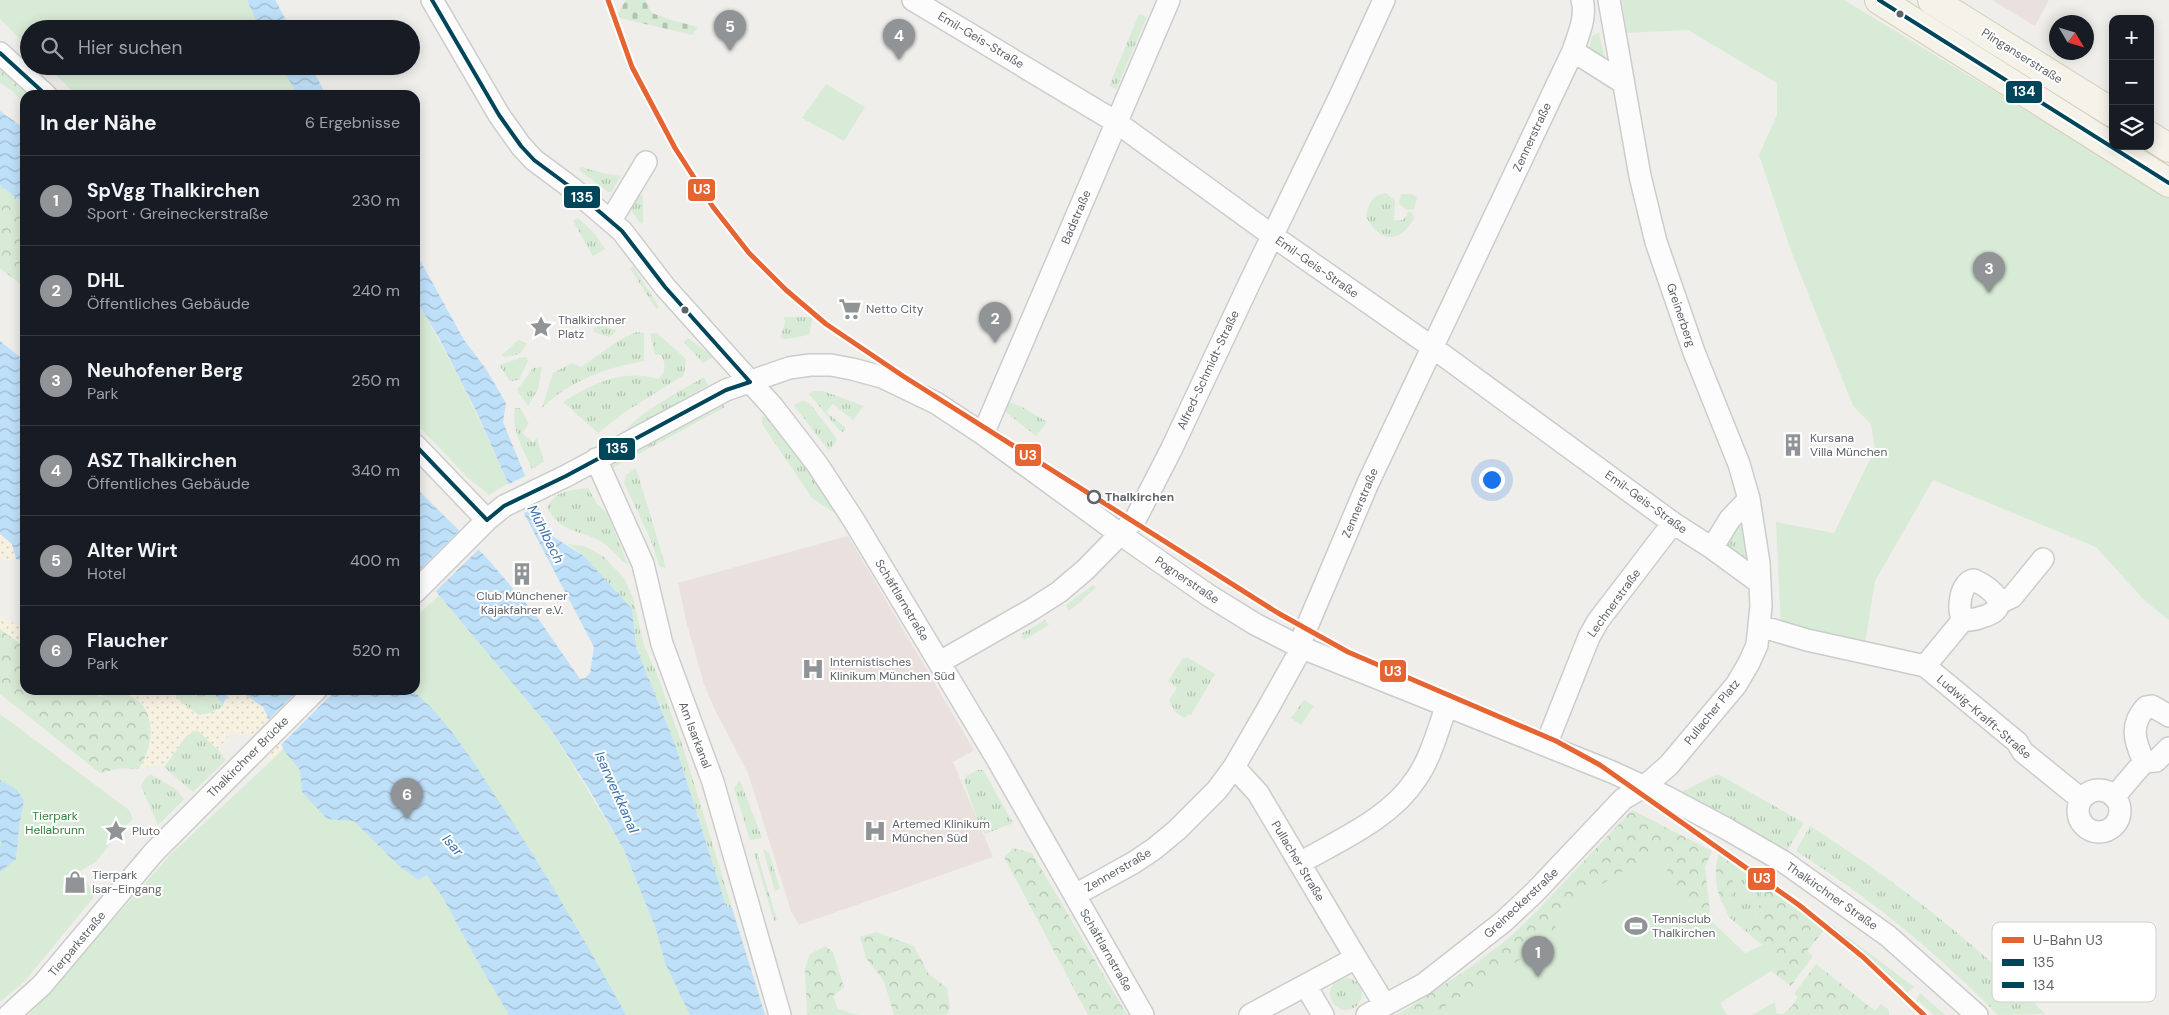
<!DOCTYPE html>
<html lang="de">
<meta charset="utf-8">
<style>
body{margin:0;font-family:"DM Sans",sans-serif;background:#20242c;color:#f1f3f6}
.controls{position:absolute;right:15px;top:15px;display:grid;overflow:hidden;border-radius:10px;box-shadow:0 2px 12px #0003}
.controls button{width:45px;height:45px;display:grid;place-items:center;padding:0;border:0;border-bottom:1px solid #363941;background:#171b24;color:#f1f3f6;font:25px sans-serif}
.compass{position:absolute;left:2049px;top:15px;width:45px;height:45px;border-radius:50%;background:#171b24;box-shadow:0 2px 12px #0003;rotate:128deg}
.you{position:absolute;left:1491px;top:479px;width:18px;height:18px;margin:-12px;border:4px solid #fff;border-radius:50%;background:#1a73e8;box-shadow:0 0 0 8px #1a73e833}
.badge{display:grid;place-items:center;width:32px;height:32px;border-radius:50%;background:#919496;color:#fff;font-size:16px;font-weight:700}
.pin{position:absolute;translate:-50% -41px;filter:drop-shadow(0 1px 2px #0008)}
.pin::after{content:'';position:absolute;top:26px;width:18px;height:15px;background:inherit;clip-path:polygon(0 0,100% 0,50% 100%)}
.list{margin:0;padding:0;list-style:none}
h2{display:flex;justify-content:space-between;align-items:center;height:65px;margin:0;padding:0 20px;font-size:21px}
h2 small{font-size:16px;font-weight:400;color:#9ea1a6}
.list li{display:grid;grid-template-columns:32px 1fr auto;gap:15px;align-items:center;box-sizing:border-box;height:90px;padding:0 20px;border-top:1px solid #363941}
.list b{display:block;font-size:19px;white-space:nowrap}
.list p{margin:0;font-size:16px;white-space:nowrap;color:#9ea1a6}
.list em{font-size:16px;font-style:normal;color:#9ea1a6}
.icon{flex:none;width:28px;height:28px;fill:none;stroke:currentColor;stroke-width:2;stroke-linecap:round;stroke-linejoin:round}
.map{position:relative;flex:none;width:2169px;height:1015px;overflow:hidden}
.search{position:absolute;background:#171b24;box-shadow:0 2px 12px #0003;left:20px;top:20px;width:400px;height:55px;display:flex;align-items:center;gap:12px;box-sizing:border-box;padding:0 18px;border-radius:28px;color:#9ea1a6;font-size:19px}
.panel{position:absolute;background:#171b24;box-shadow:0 2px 12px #0003;left:20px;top:90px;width:400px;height:605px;border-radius:15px}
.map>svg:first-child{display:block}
.medical{fill:#eae0de}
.grass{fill:url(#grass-tufts)}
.forest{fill:url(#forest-crowns)}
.sand{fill:url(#sand-dots)}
.cemetery{fill:url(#cemetery-stones)}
.park{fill:#d8ebd6}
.water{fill:url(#water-waves)}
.pier{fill:#efeeea}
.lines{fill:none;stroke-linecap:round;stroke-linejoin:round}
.minor-casing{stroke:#cbcccc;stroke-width:24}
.major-casing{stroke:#d7ceb8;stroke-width:30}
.minor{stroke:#fdfcfc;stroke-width:21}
.major{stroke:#f4f2e9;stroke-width:28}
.bus-1-casing{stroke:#fff;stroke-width:8}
.bus-2-casing{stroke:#fff;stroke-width:8}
.bus-1{stroke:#00465a;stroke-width:4}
.bus-2{stroke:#00465a;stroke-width:4}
.metro-1-casing{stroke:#fff;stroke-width:9}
.metro-1{stroke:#e66432;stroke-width:5}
.bus-dot{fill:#5f6368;stroke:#fff;stroke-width:2}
.stop-dot{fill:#fff;stroke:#5f6368;stroke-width:2.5}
.labels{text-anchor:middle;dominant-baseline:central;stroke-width:4;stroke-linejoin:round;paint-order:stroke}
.street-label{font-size:12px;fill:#5f6368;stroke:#fff}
.poi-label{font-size:12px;fill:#5f6368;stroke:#fff;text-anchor:start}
.stop-label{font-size:12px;font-weight:bold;fill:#5f6368;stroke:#fff;text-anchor:start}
.park-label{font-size:12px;fill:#348238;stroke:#fff}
.water-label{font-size:14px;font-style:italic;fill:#4174aa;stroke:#fff}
.key{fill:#fff;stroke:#cfd0d2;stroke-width:1}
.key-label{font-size:14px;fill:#5f6368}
.line-badge{stroke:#fff;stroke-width:2}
.badge-label{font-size:14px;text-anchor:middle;font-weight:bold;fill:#fff}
</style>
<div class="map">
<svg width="2169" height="1015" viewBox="0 0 2169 1015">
<defs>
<pattern id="grass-tufts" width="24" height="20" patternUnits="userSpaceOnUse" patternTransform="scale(1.25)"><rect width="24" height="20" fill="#d8ebd6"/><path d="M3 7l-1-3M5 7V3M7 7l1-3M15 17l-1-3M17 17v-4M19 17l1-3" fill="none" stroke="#b2c2b1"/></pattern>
<pattern id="forest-crowns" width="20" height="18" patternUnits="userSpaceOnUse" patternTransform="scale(1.25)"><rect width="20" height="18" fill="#d8ebd6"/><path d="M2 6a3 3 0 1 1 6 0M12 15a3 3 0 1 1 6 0" fill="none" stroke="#b2c2b1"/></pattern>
<pattern id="sand-dots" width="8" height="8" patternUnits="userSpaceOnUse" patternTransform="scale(1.25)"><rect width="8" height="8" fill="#f6f1e1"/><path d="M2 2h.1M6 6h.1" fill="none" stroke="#d5d1c4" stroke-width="1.8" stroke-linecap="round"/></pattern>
<pattern id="cemetery-stones" width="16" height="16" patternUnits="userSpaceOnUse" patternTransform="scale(1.25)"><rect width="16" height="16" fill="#d8ebd6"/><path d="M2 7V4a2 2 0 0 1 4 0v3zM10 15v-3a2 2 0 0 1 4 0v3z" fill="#b2c2b1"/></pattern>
<pattern id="water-waves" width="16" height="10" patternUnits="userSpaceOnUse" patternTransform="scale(1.25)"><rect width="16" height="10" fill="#bfe0f9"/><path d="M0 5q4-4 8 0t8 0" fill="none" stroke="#9eb9cd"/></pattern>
</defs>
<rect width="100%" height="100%" fill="#efeeea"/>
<!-- medical -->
<path class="medical" d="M1992 0H2049L2035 26Z
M848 536 974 750 953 762 993 857 799 925 791 911 748 773 714 708 704 684 687 624 678 583Z"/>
<!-- grass -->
<path class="grass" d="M1139 14 1147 17 1116 89 1109 86Z
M1599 33 1605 58 1589 49 1592 36Z
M581 167 602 173 621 176 611 192H608L579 170Z
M1386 193 1395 201 1394 220 1400 221 1405 218 1408 212H1412L1414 218C1400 245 1378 242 1366 216 1369 203 1372 195 1386 193Z
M636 194 643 196V223L641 224 633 213 630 204Z
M578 218 595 234 605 249 593 256 573 221Z
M633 266 659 307 656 309 630 268Z
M784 317H813L809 335 786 339 780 338 785 323Z
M600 325 616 330 615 333 609 337 594 332V328Z
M636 332 644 333V361C605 368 571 380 542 408L553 373 572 363 581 367 618 341Z
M657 333 686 359 684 375 625 412 598 433 563 402C591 384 624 368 658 379 666 373 666 363 661 355H655L650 334Z
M688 338 714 357 703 363 684 342Z
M518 340 527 343 520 354 504 357 502 355Z
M524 357 527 358 528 361 519 380 510 381 499 365Z
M542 367 538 389 528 406 517 390 533 368Z
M704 377 708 385 622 436C634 414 681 391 704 377Z
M813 391H823L864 406 853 420 833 404 826 412 846 428 843 432 840 431 809 394Z
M802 401 807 402 811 405 837 439 829 451 794 405Z
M1007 401 1024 408 1047 422 1036 436 1003 410Z
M723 404 725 407 611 469 615 461Z
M515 408H520L529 424 522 433 533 443 537 438 544 462 532 469C523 449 511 430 515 408Z
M766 414 817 483 839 516 812 498 762 424V417Z
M636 468 666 568 660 567 650 538 624 483 626 475Z
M588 488 597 504 607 513 628 565C619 559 613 551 605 544 590 533 567 532 556 520 552 517 549 511 547 507 558 489 569 491 588 488Z
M1741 518 1746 559 1745 562 1723 547Z
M568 544 584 546 604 557 624 578 633 598 644 646 657 674 681 741 732 908 726 907 676 747 636 647 632 609 584 556Z
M1093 585 1096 588 1069 611 1066 605Z
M1045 620 1049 625 1024 640 1021 634Z
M1187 657 1215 674 1191 715 1188 714 1185 718 1176 713 1169 700 1177 688 1168 681 1183 658 1185 659Z
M171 690H211L225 706 207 715H198L181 702Z
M1304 700 1314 706 1301 725 1291 718Z
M197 730 209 739 226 760 193 792 164 767 187 735Z
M977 770H983L1013 823 985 834 979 824 964 781 966 776Z
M1718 774 1804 823 1786 852 1681 792Z
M152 775 174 788 184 799 158 825 141 786 146 777Z
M740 780 762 838 750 840 734 788Z
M1810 826C1894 880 1976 942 2045 1014L1998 1015C1936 952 1870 898 1796 851Z
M763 849 769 852 780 889 775 891Z
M754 853H757L777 920 774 921Z
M1742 867 1769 885 1764 888 1761 903 1755 912 1757 922 1748 933 1729 917 1723 904 1731 897 1734 872Z
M1330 994a16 16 0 1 1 32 0a16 16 0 1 1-32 0Z"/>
<!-- forest -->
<path class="forest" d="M0 66 28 95H25V104L12 91 0 83Z
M0 185 25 204V288L0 268Z
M0 629 25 647V690H83L101 697 106 690C154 690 160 735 139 769L122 768 100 773 0 694Z
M1632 810 1712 851 1705 867 1710 913 1706 916 1692 906 1654 852 1550 917 1561 935 1431 1015H1397L1468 969 1509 938 1537 911Z
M1013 848 1032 853 1127 1015H1088L1004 857Z
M1719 853 1742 867 1734 873 1731 897 1723 904C1715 890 1714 868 1719 853Z
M1769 885C1821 915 1866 951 1914 987L1901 998H1897L1904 988 1826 928 1807 951 1813 956 1791 986 1771 971 1782 964 1769 942 1762 945 1748 933 1757 922 1755 912 1761 903V892Z
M876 932 914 946 928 973 947 988 950 1009 946 1015H894L884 981 866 958 860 937Z
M825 946 833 952 844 987 833 996 838 1009 858 1015H807L805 968 810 954Z
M1816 964 1875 1011 1881 1004 1889 1010V1015H1782L1792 1006 1798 997 1794 994Z
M1920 993 1945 1015H1934L1919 1001 1911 1009Z"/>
<!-- sand -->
<path class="sand" d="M0 534 12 544 16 559 8 561 0 559Z
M0 616 25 629V647L0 629Z
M117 690H171L181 702 199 715C208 714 216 711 224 706L223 704 228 694 239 690 263 707 285 752 302 792 248 733 245 736 232 731 218 750 197 730 187 735 164 767 155 765 139 769C149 753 157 728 146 709 141 700 127 694 117 690Z"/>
<!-- cemetery -->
<path class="cemetery" d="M626 0H645L652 13 671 20 698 27 692 35 616 17Z"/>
<!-- park -->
<path class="park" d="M0 0H247L260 29H29V48L0 19Z
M1622 0H1844L2169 197V620L2145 601 2096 547 1933 480 1875 581 1865 643 1781 626 1776 522 1834 533 1875 449 1871 424 1853 406 1790 248 1759 155 1777 115V83L1688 30 1627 33Z
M47 66H281L298 95H76Z
M826 84 865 107 844 141 802 118Z
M1401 194H1411L1417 197 1414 209 1407 210 1399 204Z
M415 299C451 358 480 420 508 483L489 495 467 477 415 422Z
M439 595 550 728 624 850 656 929 732 908 765 1015H29L171 854 272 760 342 690H415V618Z
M0 714 129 810 133 819 125 827H115L112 832 114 839 96 862 80 871 93 892V898L24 982 0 1002Z
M1654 852 1692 906 1706 916 1745 953 1769 942 1782 964 1720 1003 1727 1015H1431L1560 935 1550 917Z
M1775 1002 1776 1013 1785 1015H1752Z"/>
<!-- water -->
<path class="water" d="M247 0H275L291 29H260Z
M281 66H311L326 95H298Z
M0 111 25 129V204L0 185Z
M415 251 464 340 486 369 506 403 503 422 545 524 552 536 584 556 632 609 636 647 676 747 726 906 732 908 765 1015H690L665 963 656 929 624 850 589 789 550 728 439 595 415 571V487L485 556 535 614 580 679 585 678 590 673 594 647 508 483 477 413 439 338 415 299Z
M0 341 25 361V561L16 559 12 544 0 534Z
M211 690H412C449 721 472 760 498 800 544 870 586 942 626 1015H509L474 955 442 896 427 875 418 880 398 865 354 821 327 819 302 792 300 770 285 752 263 707 239 690 228 694 223 704Z
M0 780 16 789 24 800 19 826 16 859 0 872V847L2 843 0 841Z"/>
<!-- pier -->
<path class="pier" d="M527 475 540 505 522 514 507 485Z
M461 529 480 548 433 594 415 574Z
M298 690H336L280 746 267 721Z"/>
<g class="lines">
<defs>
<path id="minor" d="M432 0 499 115 521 146 534 160 573 189 622 231 665 287 773 407 817 464 853 519 996 757 1143 1015
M913 0 1116 122 1273 236 1432 347 1673 523 1712 548 1760 583
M1573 51 1622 82
M0 53 46 95
M611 220 646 162
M983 434 1169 0
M415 445 487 520
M596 459 643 564 662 644 713 782 780 1015
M1712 548 1730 519 1749 499
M415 592 487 520 504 506 566 476 726 390 789 368 810 365H831L852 369 882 377 936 403 983 434 1120 534 1208 595 1255 624 1300 647 1612 772 1667 797 1727 829 1784 862 1888 936 1977 1015
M1999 603 2012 597 2043 559
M1760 626 1807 640 1925 666 2017 742 2023 752 2081 799
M940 662 1031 610 1059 592 1085 570 1136 518 1171 450 1250 282 1340 96 1384 0
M1925 666 1963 620C1969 621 1976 619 1982 617 2014 608 1993 589 1974 580 1960 582 1957 609 1963 620
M1546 745 1589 637 1598 621 1673 523
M2144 762C2135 742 2129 725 2146 707L2152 706 2169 716
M2144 762 2156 761 2169 748
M1234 767 1258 793 1356 958
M2078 811a21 21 0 1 1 42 0a21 21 0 1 1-42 0Z
M2114 797 2144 762
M1300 863C1339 840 1390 819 1416 779 1431 758 1438 729 1447 705
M1075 895 1133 863 1154 849 1177 830 1217 790 1234 767 1267 710 1296 658 1303 636 1368 483 1573 51C1578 35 1587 17 1582 0
M1306 986 1323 1015
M1385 1005 1424 984 1503 922 1534 893 1623 799 1645 786 1669 765 1736 685 1749 663 1757 645 1761 606 1759 563 1749 499 1739 464 1694 352 1656 242 1640 176 1609 0
M9 1015 42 985 154 852 316 690
M1250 1015 1356 958 1385 1005 1367 1015"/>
<path id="major" d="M1879 0 2169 183
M1932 0 2113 113
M2150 136 2169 148"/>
</defs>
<!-- minor casing -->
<use href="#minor" class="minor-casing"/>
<!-- major casing -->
<use href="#major" class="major-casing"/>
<!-- minor -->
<use href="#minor" class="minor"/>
<!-- major -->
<use href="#major" class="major"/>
<defs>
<path id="bus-1" d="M432 0 499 115 521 146 534 160 573 189 622 231 665 287 750 382
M0 53 46 95
M415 445 487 520
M487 520 504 506 566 476 726 390 750 382"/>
<path id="bus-2" d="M1879 0 2169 183"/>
</defs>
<!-- bus-1 casing -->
<use href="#bus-1" class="bus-1-casing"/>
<!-- bus-2 casing -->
<use href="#bus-2" class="bus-2-casing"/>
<!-- bus-1 -->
<use href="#bus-1" class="bus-1"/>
<!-- bus-2 -->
<use href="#bus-2" class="bus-2"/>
<defs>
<path id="metro-1" d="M608 0 632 67 675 148 713 207 749 253 786 290 826 324 903 376 1278 613 1348 652 1556 741 1600 765 1799 905 1863 957 1924 1015"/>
</defs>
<!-- metro-1 casing -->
<use href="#metro-1" class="metro-1-casing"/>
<!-- metro-1 -->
<use href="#metro-1" class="metro-1"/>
</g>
<!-- icons -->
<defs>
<symbol id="supermarket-bare" viewBox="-9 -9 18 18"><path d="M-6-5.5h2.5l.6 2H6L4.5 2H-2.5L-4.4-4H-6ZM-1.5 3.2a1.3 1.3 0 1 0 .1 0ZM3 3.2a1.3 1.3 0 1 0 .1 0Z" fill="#919496" stroke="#fff" stroke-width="2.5" paint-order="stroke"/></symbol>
<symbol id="sight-bare" viewBox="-9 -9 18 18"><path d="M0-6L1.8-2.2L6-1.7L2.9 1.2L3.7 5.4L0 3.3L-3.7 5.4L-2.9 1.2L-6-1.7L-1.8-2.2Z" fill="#919496" stroke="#fff" stroke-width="2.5" paint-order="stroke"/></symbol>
<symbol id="building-bare" viewBox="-9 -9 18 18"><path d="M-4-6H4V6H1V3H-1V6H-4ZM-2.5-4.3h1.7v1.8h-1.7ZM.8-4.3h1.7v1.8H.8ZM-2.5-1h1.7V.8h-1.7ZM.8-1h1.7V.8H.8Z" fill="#919496" stroke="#fff" stroke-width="2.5" paint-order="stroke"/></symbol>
<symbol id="hospital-bare" viewBox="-9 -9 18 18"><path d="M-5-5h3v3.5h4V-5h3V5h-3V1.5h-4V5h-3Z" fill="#919496" stroke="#fff" stroke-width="2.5" paint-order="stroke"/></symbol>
<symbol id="shop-bare" viewBox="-9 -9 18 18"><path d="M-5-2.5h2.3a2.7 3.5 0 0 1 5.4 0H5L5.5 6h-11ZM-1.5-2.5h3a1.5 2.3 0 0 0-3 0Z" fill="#919496" stroke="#fff" stroke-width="2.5" paint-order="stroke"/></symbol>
<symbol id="stadium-bare" viewBox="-9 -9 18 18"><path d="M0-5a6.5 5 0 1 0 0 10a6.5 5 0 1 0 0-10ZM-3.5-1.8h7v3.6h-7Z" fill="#919496" stroke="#fff" stroke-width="2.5" paint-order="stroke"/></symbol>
</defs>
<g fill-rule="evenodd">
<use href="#supermarket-bare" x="834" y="293" width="32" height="32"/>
<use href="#sight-bare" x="525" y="311" width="32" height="32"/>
<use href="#building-bare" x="1777" y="429" width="32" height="32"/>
<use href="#building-bare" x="506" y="558" width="32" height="32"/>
<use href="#hospital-bare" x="797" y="653" width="32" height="32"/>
<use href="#sight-bare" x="100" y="815" width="32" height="32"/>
<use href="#hospital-bare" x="859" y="815" width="32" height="32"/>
<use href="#shop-bare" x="59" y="866" width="32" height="32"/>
<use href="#stadium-bare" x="1620" y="910" width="32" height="32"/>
</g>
<!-- markers -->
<g class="bus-dot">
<circle cx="1900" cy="14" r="4.5"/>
<circle cx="685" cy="310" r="4.5"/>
</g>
<circle class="stop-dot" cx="1094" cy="497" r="6"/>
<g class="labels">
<!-- street labels -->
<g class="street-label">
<text transform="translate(981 40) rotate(31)">Emil-Geis-Straße</text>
<text transform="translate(2022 56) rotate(32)">Plinganserstraße</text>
<text transform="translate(1532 137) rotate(-65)">Zennerstraße</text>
<text transform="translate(1076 217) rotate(-67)">Badstraße</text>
<text transform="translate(1317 267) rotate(35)">Emil-Geis-Straße</text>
<text transform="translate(1681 315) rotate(71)">Greinerberg</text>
<text transform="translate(1208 370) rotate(-65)">Alfred-Schmidt-Straße</text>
<text transform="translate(1646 502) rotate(36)">Emil-Geis-Straße</text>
<text transform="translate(1360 503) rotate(-67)">Zennerstraße</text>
<text transform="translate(1187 580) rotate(34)">Pognerstraße</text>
<text transform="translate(902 600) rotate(59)">Schäftlarnstraße</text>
<text transform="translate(1614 603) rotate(-54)">Lechnerstraße</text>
<text transform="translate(1712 712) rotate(-51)">Pullacher Platz</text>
<text transform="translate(1984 717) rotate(41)">Ludwig-Krafft-Straße</text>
<text transform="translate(695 735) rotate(69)">Am Isarkanal</text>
<text transform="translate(248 757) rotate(-45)">Thalkirchner Brücke</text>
<text transform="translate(1298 861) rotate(59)">Pullacher Straße</text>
<text transform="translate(1118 870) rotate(-30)">Zennerstraße</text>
<text transform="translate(1832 896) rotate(35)">Thalkirchner Straße</text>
<text transform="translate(1521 903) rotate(-43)">Greineckerstraße</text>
<text transform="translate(77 944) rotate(-50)">Tierparkstraße</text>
<text transform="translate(1106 950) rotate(60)">Schäftlarnstraße</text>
</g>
<!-- poi labels -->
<g class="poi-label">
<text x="866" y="309">Netto City</text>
<text x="558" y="320">Thalkirchner<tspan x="558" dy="14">Platz</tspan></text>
<text x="1810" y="438">Kursana<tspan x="1810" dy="14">Villa München</tspan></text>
<text x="522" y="596" text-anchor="middle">Club Münchener<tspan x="522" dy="14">Kajakfahrer e.V.</tspan></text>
<text x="830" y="662">Internistisches<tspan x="830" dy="14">Klinikum München Süd</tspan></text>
<text x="892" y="824">Artemed Klinikum<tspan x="892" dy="14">München Süd</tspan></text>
<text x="132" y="831">Pluto</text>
<text x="92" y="875">Tierpark<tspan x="92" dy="14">Isar-Eingang</tspan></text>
<text x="1652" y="919">Tennisclub<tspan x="1652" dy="14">Thalkirchen</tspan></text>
</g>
<!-- stop labels -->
<g class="stop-label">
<text x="1105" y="497">Thalkirchen</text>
</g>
<!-- park labels -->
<g class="park-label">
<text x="55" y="816">Tierpark<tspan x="55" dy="14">Hellabrunn</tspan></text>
</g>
<!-- water labels -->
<g class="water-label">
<text transform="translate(546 534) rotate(63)">Mühlbach</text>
<text transform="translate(617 792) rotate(66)">Isarwerkkanal</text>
<text transform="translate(453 845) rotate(49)">Isar</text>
</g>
</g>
<!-- legend -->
<rect x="1992" y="922" width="164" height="80" rx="8" class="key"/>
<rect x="2002" y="937" width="22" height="6" fill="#e66432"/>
<rect x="2002" y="959" width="22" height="7" fill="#00465a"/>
<rect x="2002" y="982" width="22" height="6" fill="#00465a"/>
<g class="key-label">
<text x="2033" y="945">U-Bahn U3</text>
<text x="2033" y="967">135</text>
<text x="2033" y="990">134</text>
</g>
<g class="line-badge">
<rect x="2005" y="80" width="38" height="24" rx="5" fill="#00465a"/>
<rect x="687" y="178" width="29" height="24" rx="5" fill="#e66432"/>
<rect x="563" y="185" width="38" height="24" rx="5" fill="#00465a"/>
<rect x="598" y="437" width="38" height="24" rx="5" fill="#00465a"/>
<rect x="1014" y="443" width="28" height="24" rx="5" fill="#e66432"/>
<rect x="1379" y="659" width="28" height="24" rx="5" fill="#e66432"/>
<rect x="1747" y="867" width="29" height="24" rx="5" fill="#e66432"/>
</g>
<g class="badge-label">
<text x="2024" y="96">134</text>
<text x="702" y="194">U3</text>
<text x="582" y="202">135</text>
<text x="617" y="453">135</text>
<text x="1028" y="460">U3</text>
<text x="1393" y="676">U3</text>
<text x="1762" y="883">U3</text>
</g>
</svg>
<div class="controls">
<button>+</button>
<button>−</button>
<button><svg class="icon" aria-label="layers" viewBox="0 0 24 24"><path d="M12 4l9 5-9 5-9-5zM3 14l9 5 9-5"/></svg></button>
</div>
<svg class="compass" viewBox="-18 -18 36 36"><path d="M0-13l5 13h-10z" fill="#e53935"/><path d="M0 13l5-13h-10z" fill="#9ea1a6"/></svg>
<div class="you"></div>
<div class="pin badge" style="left:1538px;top:977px">1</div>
<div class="pin badge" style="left:995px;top:343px">2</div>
<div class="pin badge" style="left:1989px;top:293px">3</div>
<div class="pin badge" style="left:899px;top:60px">4</div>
<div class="pin badge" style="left:730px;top:51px">5</div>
<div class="pin badge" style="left:407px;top:819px">6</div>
<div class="search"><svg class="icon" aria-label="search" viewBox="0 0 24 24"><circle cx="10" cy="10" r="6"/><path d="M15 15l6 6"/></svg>Hier suchen</div>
<section class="panel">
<h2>In der Nähe<small>6 Ergebnisse</small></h2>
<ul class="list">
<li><span class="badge">1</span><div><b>SpVgg Thalkirchen</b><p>Sport · Greineckerstraße</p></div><em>230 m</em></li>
<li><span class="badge">2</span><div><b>DHL</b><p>Öffentliches Gebäude</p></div><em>240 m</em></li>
<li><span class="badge">3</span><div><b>Neuhofener Berg</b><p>Park</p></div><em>250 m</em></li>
<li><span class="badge">4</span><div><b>ASZ Thalkirchen</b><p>Öffentliches Gebäude</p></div><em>340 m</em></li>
<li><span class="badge">5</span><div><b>Alter Wirt</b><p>Hotel</p></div><em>400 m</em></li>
<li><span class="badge">6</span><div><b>Flaucher</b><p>Park</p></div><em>520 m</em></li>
</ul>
</section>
</div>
